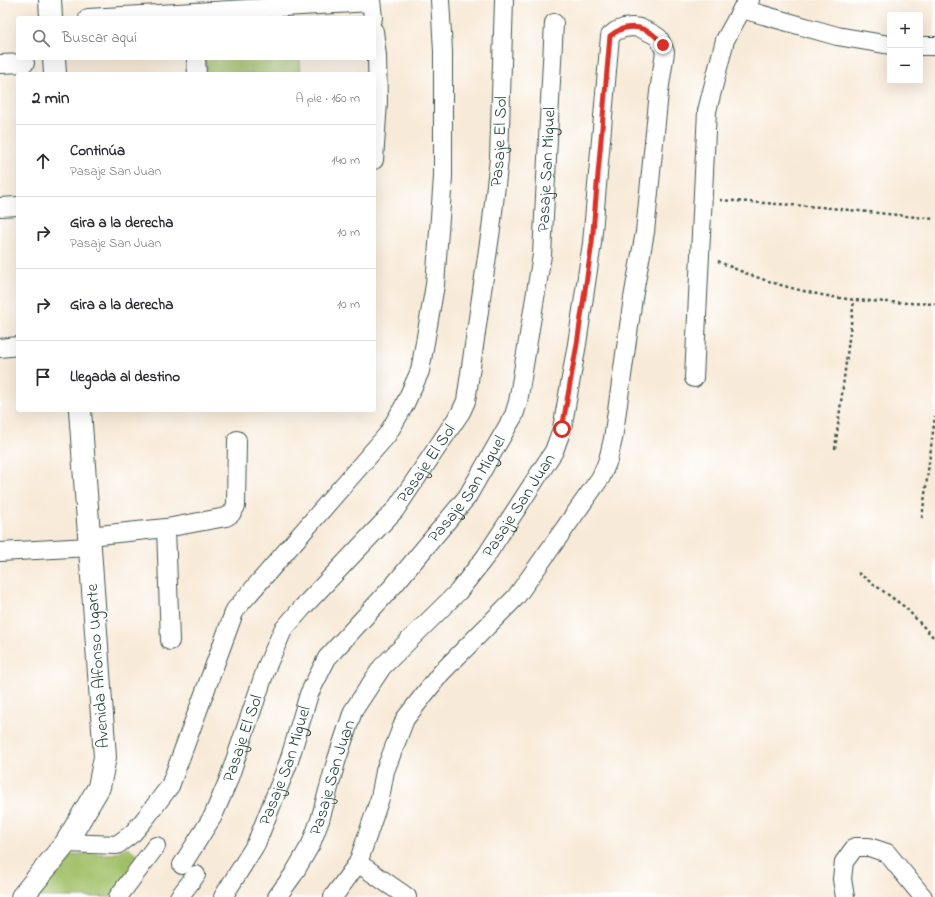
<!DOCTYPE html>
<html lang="es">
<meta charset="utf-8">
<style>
body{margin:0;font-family:"Indie Flower",sans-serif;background:#f2f2f3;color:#2b2b33}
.controls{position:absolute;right:12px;top:12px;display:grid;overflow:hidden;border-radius:4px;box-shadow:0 4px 16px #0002}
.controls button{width:36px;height:36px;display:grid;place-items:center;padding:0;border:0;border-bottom:1px solid #e1e1e2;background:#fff;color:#2b2b33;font:20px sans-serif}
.stop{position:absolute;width:12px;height:12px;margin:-9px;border:3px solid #d93025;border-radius:50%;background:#fff}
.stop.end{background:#d93025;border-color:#fff;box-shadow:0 1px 4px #0008}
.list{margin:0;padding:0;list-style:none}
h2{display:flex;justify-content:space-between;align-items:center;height:52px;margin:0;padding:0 16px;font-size:17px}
h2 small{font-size:13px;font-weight:400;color:#7c7c81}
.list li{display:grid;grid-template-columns:26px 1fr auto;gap:12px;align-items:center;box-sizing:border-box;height:72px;padding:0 16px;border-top:1px solid #e1e1e2}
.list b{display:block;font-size:15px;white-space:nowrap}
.list p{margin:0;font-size:13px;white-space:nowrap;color:#7c7c81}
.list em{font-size:13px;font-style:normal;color:#7c7c81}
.icon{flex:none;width:22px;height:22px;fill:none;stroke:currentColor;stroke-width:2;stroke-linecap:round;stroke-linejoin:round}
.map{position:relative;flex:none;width:935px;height:897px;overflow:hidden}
.search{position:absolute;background:#fff;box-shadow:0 4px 16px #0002;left:16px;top:16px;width:360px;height:44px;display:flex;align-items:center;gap:10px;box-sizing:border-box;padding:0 14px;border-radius:4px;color:#7c7c81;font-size:15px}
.panel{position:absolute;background:#fff;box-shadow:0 4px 16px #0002;left:16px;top:72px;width:360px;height:340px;border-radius:4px}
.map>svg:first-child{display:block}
.green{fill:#a1bf67;stroke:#607e4e}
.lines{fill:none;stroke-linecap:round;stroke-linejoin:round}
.street-casing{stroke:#40574d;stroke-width:20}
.secondary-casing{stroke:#40574d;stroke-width:24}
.path{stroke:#40574d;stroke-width:2.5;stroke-dasharray:3 3;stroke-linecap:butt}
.street{stroke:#fff;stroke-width:18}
.secondary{stroke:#fff;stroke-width:22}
.route{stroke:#d93025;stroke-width:5}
.labels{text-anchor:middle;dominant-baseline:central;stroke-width:3.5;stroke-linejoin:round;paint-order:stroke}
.street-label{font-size:17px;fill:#1f3d34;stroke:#fff}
</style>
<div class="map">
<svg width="935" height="897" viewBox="0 0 935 897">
<rect width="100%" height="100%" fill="#fff"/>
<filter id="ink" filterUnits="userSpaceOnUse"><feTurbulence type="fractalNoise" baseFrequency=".025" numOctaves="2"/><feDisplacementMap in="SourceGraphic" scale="8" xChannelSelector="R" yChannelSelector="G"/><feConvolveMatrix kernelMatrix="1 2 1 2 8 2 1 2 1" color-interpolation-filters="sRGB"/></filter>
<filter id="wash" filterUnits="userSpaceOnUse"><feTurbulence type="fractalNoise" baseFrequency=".012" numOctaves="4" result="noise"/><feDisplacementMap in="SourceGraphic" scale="16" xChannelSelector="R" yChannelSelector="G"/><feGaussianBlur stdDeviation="0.9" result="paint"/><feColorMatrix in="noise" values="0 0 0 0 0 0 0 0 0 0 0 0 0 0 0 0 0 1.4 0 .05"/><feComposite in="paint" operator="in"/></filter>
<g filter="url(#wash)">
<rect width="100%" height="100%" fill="#f8ead8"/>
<!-- green -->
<path class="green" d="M205 58H300L301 74H207Z
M128 847 141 857 111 897H36L64 858 81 854H113Z"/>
</g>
<g filter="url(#ink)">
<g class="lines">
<defs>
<g id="street">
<path d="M371 0 373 18"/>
<path d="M742 9 837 36 890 45"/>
<path d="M88 18 371 2"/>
<path d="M374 31 377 56 378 102 374 160"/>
<path d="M920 46H935"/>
<path d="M196 58 197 74"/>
<path d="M0 64 25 63"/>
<path d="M0 207 18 206"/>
<path d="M0 348 18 346"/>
<path d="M694 378 707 111 725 40 742 9 750 0"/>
<path d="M166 528 170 641"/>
<path d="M89 536 166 528 226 517 231 514 236 506 237 440"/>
<path d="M0 552 89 547"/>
<path d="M66 843 117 845 133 833 144 820 170 786 235 610 387 435 404 406 420 371 435 285 443 177V51L440 0"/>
<path d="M358 863 407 897"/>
<path id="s1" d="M182 865 213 816 228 781 267 666 283 630 303 607 395 510 461 412 466 401 491 229 499 159 504 0"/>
<path d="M118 897 156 846"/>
<path d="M179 897 196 875"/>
<path id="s2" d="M223 897 256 844 289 761 309 694 327 658 394 585 467 497 514 415 518 402 542 255 554 23"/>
<path id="s3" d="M277 897 293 875 311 844 320 820 336 762 353 711 382 667 458 592 486 556 554 451 562 429 577 344 592 243 610 36 616 31 624 28 632 27 640 28 653 34 659 38 665 52 659 92 645 232 633 298 613 439 608 460 601 477 516 597 441 673 405 719 385 771 380 798 358 863 333 897"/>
<path d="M845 897 842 879 844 862 855 847H869L887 853 923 897"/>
</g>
<path id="secondary" d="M50 0 51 18
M54 58 55 74
M22 897 66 843 99 787 105 757 80 410"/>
</defs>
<!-- street casing -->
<use href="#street" class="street-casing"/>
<!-- secondary casing -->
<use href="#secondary" class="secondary-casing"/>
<!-- path -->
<path class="path" d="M720 200 821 207 935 219
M718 261C759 281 809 295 856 300 882 302 909 303 935 304
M835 449 854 300
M922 518 935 416
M858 573 905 607 935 639"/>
<!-- street -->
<use href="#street" class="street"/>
<!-- secondary -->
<use href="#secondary" class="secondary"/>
</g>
</g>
<g class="lines" filter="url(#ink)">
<!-- route -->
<path class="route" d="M562 429 577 344 592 243 610 36C628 21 650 26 663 45"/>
</g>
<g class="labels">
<!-- street labels -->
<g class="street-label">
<text stroke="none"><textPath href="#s1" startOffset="813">Pasaje El Sol</textPath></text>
<text stroke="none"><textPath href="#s2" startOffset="818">Pasaje San Miguel</textPath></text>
<text stroke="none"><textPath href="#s1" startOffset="477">Pasaje El Sol</textPath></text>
<text stroke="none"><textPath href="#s2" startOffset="482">Pasaje San Miguel</textPath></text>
<text stroke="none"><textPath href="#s3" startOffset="468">Pasaje San Juan</textPath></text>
<text transform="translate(98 666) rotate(-94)">Avenida Alfonso Ugarte</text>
<text stroke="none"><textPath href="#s1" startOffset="141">Pasaje El Sol</textPath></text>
<text stroke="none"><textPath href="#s2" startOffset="146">Pasaje San Miguel</textPath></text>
<text stroke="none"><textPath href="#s3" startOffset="133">Pasaje San Juan</textPath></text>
</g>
</g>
</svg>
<div class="controls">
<button>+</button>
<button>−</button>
</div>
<div class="stop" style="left:562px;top:429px"></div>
<div class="stop end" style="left:663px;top:45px"></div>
<div class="search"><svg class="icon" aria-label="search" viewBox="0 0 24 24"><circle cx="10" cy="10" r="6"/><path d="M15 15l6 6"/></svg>Buscar aquí</div>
<section class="panel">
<h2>2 min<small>A pie · 160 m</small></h2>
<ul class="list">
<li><svg class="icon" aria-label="ahead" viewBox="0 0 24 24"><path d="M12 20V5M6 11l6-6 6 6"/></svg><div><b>Continúa</b><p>Pasaje San Juan</p></div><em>140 m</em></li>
<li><svg class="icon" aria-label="right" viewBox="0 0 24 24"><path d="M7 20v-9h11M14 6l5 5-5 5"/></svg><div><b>Gira a la derecha</b><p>Pasaje San Juan</p></div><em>10 m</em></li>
<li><svg class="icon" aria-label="right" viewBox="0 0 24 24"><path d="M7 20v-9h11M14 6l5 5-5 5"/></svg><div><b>Gira a la derecha</b></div><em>10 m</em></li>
<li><svg class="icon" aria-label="arrive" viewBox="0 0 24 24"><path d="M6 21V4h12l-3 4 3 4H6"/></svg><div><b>Llegada al destino</b></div></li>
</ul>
</section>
</div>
